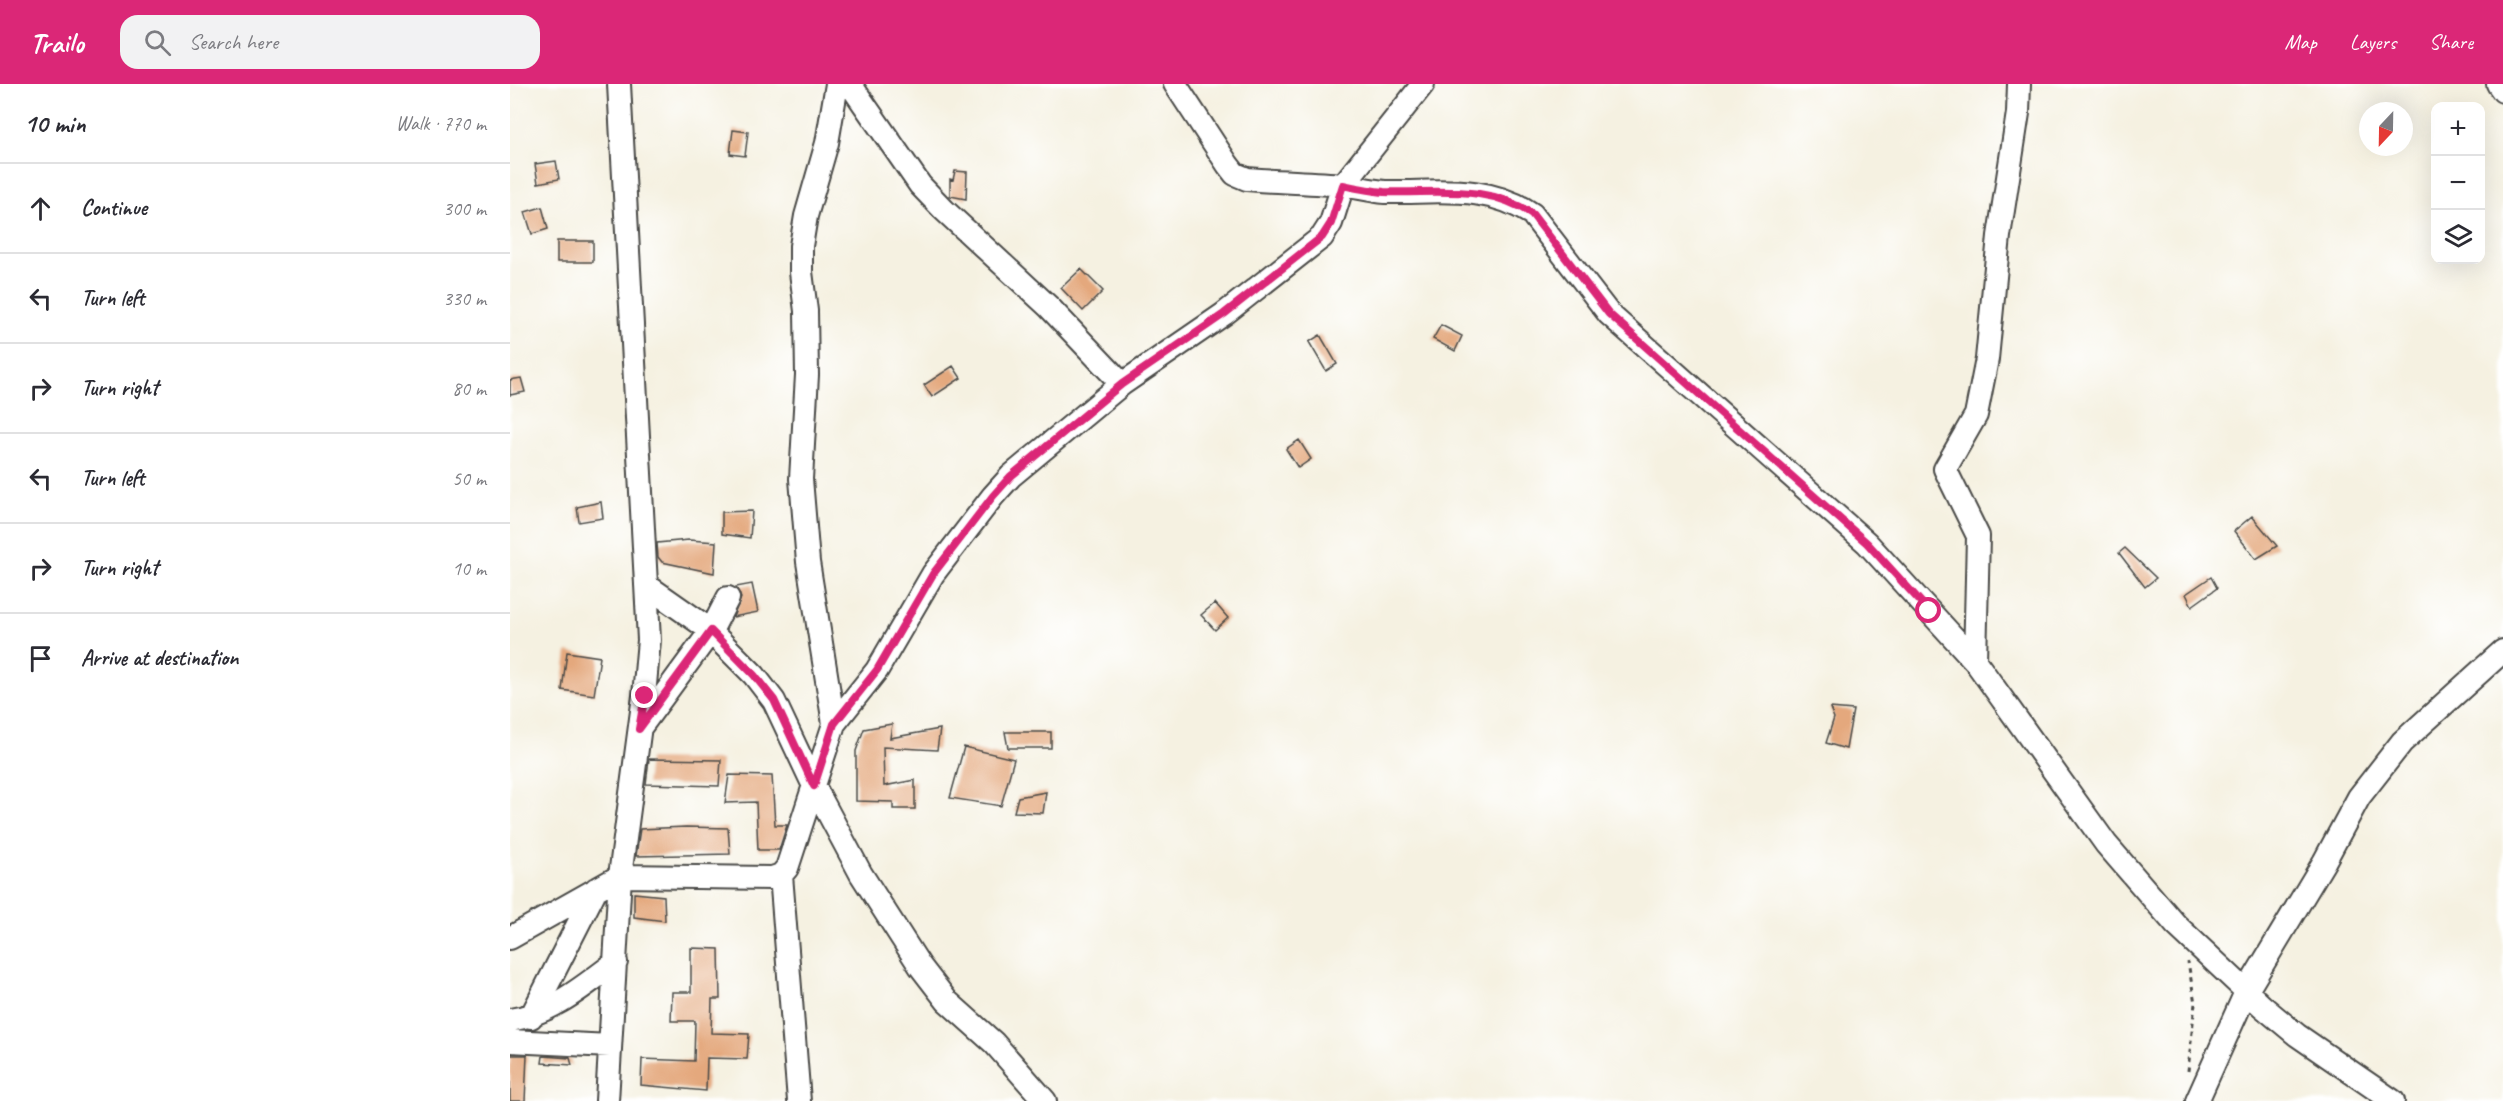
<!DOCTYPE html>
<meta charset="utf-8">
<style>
body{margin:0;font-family:Caveat,sans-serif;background:#f2f2f3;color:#2b2b33}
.controls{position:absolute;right:18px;top:18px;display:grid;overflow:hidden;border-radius:12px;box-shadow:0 6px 24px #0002}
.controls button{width:54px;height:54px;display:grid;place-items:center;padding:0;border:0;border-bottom:2px solid #e1e1e2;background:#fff;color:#2b2b33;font:30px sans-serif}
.compass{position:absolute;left:1849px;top:18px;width:54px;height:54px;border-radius:50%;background:#fff;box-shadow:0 6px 24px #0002;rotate:202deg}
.stop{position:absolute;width:18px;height:18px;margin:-14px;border:4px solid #db2777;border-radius:50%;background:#fff}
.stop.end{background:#db2777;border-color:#fff;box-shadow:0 2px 6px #0008}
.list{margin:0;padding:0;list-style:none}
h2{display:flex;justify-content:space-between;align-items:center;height:78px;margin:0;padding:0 24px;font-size:26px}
h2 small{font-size:20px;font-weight:400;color:#7c7c81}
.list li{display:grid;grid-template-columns:39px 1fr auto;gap:18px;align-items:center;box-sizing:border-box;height:90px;padding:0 24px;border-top:2px solid #e1e1e2}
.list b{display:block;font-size:22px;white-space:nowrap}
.list em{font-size:20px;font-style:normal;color:#7c7c81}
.icon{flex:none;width:33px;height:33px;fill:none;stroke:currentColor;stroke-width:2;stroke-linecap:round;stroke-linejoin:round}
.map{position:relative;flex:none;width:1993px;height:1017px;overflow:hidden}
header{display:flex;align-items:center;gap:36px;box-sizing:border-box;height:84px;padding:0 30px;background:#db2777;color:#fff}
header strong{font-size:28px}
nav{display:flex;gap:33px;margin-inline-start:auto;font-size:21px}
.search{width:420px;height:54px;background:#f2f2f3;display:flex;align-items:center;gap:15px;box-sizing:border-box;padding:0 21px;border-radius:18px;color:#7c7c81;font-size:22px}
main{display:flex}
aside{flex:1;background:#fff}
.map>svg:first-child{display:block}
.building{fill:#e4a87d}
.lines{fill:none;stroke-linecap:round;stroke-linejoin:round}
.minor-casing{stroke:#494946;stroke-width:26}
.path{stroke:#494946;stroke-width:3;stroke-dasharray:4.5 4.5;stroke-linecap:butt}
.minor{stroke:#fff;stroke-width:22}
.route{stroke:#db2777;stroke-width:8}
</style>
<header>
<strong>Trailo</strong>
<div class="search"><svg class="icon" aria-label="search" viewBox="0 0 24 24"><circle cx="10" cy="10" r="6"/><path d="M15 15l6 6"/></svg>Search here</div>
<nav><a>Map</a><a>Layers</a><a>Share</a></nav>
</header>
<main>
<aside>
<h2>10 min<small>Walk · 770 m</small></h2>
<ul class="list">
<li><svg class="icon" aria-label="ahead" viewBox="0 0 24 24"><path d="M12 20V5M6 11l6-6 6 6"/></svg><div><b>Continue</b></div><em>300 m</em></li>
<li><svg class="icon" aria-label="left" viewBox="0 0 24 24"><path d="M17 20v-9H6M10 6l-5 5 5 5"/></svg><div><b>Turn left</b></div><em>330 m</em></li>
<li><svg class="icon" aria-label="right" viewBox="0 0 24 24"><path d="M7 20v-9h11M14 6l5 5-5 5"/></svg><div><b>Turn right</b></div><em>80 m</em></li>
<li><svg class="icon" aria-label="left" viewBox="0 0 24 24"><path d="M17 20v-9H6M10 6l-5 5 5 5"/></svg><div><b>Turn left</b></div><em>50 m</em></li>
<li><svg class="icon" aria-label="right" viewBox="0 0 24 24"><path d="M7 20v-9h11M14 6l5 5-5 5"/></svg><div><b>Turn right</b></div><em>10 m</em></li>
<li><svg class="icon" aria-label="arrive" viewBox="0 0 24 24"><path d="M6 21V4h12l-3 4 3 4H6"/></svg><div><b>Arrive at destination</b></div></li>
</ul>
</aside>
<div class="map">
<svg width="1993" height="1017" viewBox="0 0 1993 1017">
<rect width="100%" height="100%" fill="#fff"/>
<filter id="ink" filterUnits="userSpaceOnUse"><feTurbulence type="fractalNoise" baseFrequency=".0167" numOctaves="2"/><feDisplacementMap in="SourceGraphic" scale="12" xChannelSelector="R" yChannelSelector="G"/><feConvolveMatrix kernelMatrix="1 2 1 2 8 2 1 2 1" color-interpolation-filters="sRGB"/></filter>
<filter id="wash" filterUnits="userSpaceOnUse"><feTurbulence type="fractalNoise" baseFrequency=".008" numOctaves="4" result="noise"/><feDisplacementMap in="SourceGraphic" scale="24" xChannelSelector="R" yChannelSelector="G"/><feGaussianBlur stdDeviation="1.35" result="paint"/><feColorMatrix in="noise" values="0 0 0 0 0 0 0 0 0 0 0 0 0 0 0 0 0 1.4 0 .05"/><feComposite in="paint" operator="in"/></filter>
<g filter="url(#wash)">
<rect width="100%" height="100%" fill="#f5f1e1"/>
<g id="blocks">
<!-- building -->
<path class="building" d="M223 46 238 48 235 72 220 70Z
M46 77 49 95 28 99 25 80Z
M445 87 457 88 456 115 440 112V95L443 96Z
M32 123 38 145 22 150 15 128Z
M47 157H83V178H47Z
M571 185 593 207 573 227 551 204Z
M931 241 952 252 945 267 923 255Z
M810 251 827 280 816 287 799 258Z
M443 282 451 294 422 313 414 301Z
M11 294 15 308 0 311V296Z
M789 356 801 375 788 384 776 365Z
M91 418 93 434 69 438 67 423Z
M242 427 240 454 212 450V428Z
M1742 432 1767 462 1746 475 1724 447Z
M179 456 206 458 204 489 152 478 148 473 147 459Z
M1615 464 1646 494 1635 503 1609 469Z
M1701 493 1707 504 1682 522 1676 510Z
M242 500 248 528 223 533 231 514 226 503Z
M705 519 718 534 705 546 691 531Z
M57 568 90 573 84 611 52 606Z
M1320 624 1343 626 1336 665 1316 659 1324 634Z
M382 640 380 654 430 645 427 666 373 663 374 702 405 696V725H383V718L346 717V667L354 645Z
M495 648H541V664H498Z
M454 663 504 675 491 722 440 714Z
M139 675 211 676 209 702 136 700Z
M219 691 262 692 265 741H277L269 766H248L246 718 215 719Z
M536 708 533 729 504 728 508 713Z
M176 743 218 744 220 770 126 772 130 745Z
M124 809 154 812 155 837 124 833Z
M181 864 209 865 210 915H202L201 949 239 950 237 975 197 974 196 1007 131 1001 132 975 184 977 185 937H161L162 908H181Z
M0 971H17L15 1017H0Z
M33 972 60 974 62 981 32 979Z"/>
</g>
</g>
<g filter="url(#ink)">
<use href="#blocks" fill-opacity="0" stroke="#494946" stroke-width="1.5"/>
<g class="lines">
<defs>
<path id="minor" d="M340 0 410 101 434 126 539 223 612 300
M665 0 718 81 725 90 737 95C769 98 801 98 833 101 847 103 861 107 875 108 927 109 976 99 1022 130L1099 230 1357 459 1465 577 1596 760 1666 841 1752 922 1787 951 1883 1017
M1988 0 1993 7
M136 501 196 543 244 591 264 617 304 702 351 790 410 882 437 917 484 959 535 1017
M1465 577 1468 452 1435 385 1466 331 1477 275 1489 152 1508 29 1509 0
M324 640 298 478 291 395 297 291 296 227 291 188V162L296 132 317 59 327 0
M132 641 201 547 218 514
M271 791 289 1017
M0 854 110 792 262 794 271 791 277 784 324 640 367 586 423 490 483 412 501 392 612 300 714 230 812 153 821 139 833 101 913 0
M21 933 86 805
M0 936C41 930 74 902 106 878
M0 957 100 962
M97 1017 110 792 134 612 139 556 109 0
M1687 1017 1736 908 1814 778 1849 713 1892 658 1993 567"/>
</defs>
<!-- minor casing -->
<use href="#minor" class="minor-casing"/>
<!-- path -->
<path class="path" d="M1678 987 1685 919 1678 878"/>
<!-- minor -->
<use href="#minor" class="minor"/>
</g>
</g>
<g class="lines" filter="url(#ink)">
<!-- route -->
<path class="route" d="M135 612 129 645 201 547 244 591 264 616 304 702 324 640 367 586 423 490 483 412 501 392 612 300 714 230 812 153 821 139 833 101C847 104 861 107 874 108 926 110 976 99 1022 130L1099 230 1357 459 1419 527"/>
</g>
</svg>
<div class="controls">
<button>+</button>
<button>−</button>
<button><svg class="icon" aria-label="layers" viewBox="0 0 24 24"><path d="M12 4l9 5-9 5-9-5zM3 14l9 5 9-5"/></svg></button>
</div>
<svg class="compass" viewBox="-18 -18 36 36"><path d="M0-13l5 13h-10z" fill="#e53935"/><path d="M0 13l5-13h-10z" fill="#7c7c81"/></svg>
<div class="stop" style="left:1419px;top:527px"></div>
<div class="stop end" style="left:135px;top:612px"></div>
</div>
</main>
